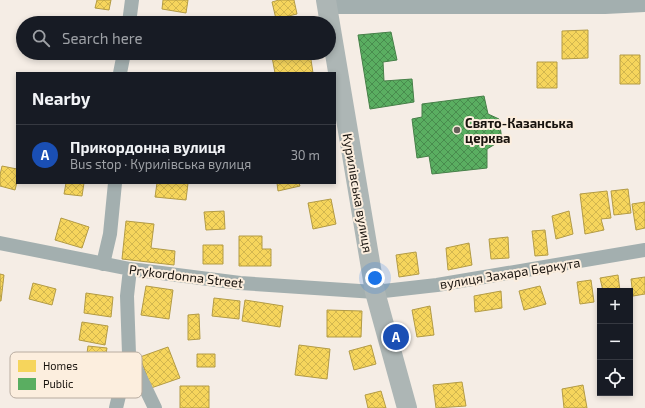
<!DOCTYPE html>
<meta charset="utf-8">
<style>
body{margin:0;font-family:"Exo 2",sans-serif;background:#242831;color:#f1f3f6}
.controls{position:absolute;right:12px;bottom:12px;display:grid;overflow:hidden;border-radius:0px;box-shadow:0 2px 6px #0003}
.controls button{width:36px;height:36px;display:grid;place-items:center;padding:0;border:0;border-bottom:1px solid #363941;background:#171b24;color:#f1f3f6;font:20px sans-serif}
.you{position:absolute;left:375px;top:278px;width:14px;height:14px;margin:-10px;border:3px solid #fff;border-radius:50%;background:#1a73e8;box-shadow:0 0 0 6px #1a73e833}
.badge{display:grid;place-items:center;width:26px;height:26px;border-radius:50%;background:#0f766e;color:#fff;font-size:13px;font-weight:700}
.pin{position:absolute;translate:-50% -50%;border:2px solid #fff;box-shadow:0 1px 4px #0006}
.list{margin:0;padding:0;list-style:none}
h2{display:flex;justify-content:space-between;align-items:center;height:52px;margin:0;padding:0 16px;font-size:17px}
h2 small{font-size:13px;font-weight:400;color:#9ea1a6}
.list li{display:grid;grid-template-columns:26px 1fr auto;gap:12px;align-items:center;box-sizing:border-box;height:60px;padding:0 16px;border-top:1px solid #363941}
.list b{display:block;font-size:15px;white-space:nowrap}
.list p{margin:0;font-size:13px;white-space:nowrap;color:#9ea1a6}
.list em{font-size:13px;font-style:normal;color:#9ea1a6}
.icon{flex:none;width:22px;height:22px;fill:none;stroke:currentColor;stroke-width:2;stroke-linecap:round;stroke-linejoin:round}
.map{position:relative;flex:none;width:645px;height:408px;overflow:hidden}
.search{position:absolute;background:#171b24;box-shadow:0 2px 6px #0003;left:16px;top:16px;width:320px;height:44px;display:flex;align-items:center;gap:10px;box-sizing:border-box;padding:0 14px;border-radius:22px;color:#9ea1a6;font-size:15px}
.panel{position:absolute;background:#171b24;box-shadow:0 2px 6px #0003;left:16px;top:72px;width:320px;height:112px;border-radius:0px}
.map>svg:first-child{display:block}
.homes{fill:url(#homes-cross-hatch);stroke:#b39b45}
.public{fill:url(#public-cross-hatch);stroke:#468048}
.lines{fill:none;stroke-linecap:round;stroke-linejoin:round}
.street{stroke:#a3afaf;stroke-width:14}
.secondary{stroke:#adb6b5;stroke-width:20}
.poi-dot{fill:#655f59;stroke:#fceede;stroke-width:1.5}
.labels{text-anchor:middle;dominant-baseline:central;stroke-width:4;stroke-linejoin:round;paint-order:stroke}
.poi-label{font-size:13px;font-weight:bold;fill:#18130e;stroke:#fceede;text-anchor:start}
.street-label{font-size:13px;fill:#18130e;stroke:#fceede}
.key{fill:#fceede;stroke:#b8aca0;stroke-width:1}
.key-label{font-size:11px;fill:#18130e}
</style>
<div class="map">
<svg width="645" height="408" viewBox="0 0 645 408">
<defs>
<pattern id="homes-cross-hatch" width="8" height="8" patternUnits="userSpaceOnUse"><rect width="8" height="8" fill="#f6d55c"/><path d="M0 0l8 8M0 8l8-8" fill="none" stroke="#d2b64f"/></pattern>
<pattern id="public-cross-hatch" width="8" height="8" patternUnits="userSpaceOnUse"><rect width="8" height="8" fill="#5aae61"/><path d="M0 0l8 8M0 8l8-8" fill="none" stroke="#498c4e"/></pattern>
</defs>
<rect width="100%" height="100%" fill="#f5ede5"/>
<!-- homes -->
<path class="homes" d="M97 0H111L109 10 95 8Z
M163 0H188L186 13 162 9Z
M279 0H294L297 14 276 19 272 2Z
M588 30V58L562 59V31Z
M292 53H310L313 73H275L272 57Z
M620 55H640V84H620Z
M537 62H557V88H537Z
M2 166 17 169V182L15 190 0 186V175Z
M66 183H84L82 196 64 194Z
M157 183H188L186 200 155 197Z
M277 183H299L300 186 278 191Z
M628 189 631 213 614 215 611 191Z
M607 191 611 218 601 219 604 230 585 234 580 194Z
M331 199 336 224 313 229 308 203Z
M645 202V228L636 230 632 204Z
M224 211 225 229 206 230 204 212Z
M569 211 573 234 556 239 552 216Z
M61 218 89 227 82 248 55 240Z
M126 221 154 224 151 248 175 251 174 265 122 259Z
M545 230 548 255 535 256 532 231Z
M239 236H262V249H271V266H239Z
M508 237 509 258 491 259 489 239Z
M469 243 472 265 448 270 446 248Z
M203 245H223V264H203Z
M416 252 419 274 399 277 396 255Z
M0 274 4 275 1 301H0Z
M618 275 620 291H603L600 278Z
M645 277V294L633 296 631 279Z
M591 280 594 302 580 304 577 282Z
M33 283 56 289 52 305 29 299Z
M146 286 173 290 169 319 141 315Z
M540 286 546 304 524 310 519 291Z
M501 291 502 308 475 312 474 296Z
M86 293 113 297 111 317 84 313Z
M214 298 240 301 239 319 212 316Z
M245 300 283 306 280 327 242 321Z
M430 306 434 335 417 337 412 310Z
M327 310 362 311 361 337H327Z
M199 314 200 339 188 340V315Z
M82 322 108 326 105 345 79 340Z
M299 345 330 349 327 379 295 375Z
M371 345 376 364 354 370 349 351Z
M88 346 107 348 101 384 83 382Z
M168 347 180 378 151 388 140 357Z
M197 354H215V367H197Z
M462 382 466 406 436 408 433 385Z
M583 385 587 408H564L562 389Z
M180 386H209V408H180Z
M381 391 386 408H368L365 395Z"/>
<!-- public -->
<path class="public" d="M391 32 397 60 383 62 384 81 412 79 414 102 370 109 358 35Z
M484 96 488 114 499 119 502 140 487 149V168L432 174 429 156 417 158 412 119 422 117V104Z"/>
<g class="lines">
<!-- street -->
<path class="street" d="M327 7H605L645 5
M129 23 132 0
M120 73 124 53
M0 243 130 269 240 283 375 292 437 285 645 250
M103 264 110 234 115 183
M129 354 155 408
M116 408 129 354 127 296 130 269"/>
<!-- secondary -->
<path class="secondary" d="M326 0 375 292 407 408"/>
</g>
<!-- markers -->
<circle class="poi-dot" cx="457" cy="130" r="4"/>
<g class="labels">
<!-- poi labels -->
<g class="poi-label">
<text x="465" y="123">Свято-Казанська<tspan x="465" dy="15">церква</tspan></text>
</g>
<!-- street labels -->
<g class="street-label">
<text transform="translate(358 193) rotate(80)">Курилівська вулиця</text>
<text transform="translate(510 273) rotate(-9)">вулиця Захара Беркута</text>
<text transform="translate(186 276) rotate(7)">Prykordonna Street</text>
</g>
</g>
<!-- legend -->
<rect x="10" y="352" width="132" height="46" rx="6" class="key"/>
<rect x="18" y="360" width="18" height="12" fill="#f6d55c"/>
<rect x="18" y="378" width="18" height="12" fill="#5aae61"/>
<g class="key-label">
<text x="43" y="370">Homes</text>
<text x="43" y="388">Public</text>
</g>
</svg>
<div class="controls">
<button>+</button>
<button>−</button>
<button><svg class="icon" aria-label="locate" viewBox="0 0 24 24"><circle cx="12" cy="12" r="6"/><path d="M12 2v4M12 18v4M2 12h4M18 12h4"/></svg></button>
</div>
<div class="you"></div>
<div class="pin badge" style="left:396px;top:337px;background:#1a4fb4">A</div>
<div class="search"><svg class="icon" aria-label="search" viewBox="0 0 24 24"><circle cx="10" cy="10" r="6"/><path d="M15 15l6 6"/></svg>Search here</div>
<section class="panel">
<h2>Nearby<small></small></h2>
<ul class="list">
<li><span class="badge" style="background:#1a4fb4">A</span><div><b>Прикордонна вулиця</b><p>Bus stop · Курилівська вулиця</p></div><em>30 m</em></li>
</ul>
</section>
</div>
